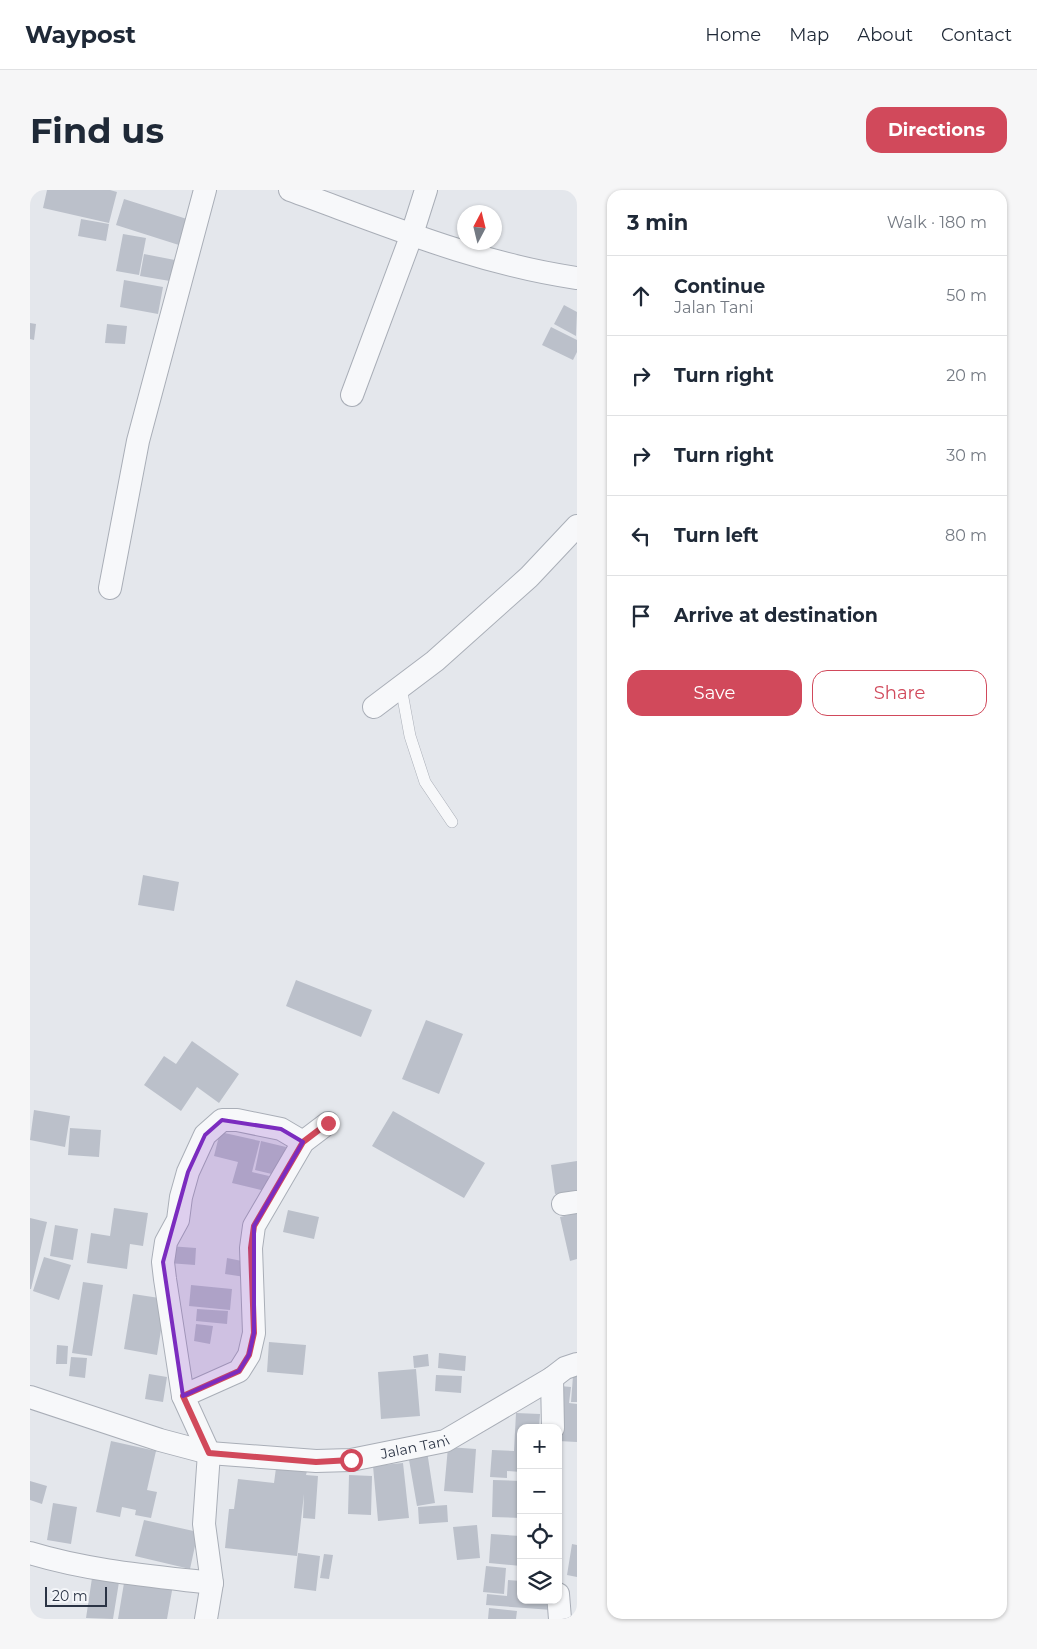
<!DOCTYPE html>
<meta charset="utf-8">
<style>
body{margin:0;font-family:Montserrat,sans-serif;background:#f6f6f7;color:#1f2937}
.controls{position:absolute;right:15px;bottom:15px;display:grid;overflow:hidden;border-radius:10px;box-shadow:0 1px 4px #0004}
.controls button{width:45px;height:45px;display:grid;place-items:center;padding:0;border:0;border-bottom:1px solid #e0e1e3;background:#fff;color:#1f2937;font:25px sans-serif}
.compass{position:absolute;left:427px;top:15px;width:45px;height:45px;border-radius:50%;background:#fff;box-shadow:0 1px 4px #0004;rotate:7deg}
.scale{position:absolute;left:15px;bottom:12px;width:62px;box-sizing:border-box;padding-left:5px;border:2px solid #2b3445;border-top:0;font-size:14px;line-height:18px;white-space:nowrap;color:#2b3445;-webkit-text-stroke:4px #f4f6f9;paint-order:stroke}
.stop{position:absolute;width:15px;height:15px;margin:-11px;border:4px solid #d1495b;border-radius:50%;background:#fff}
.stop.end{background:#d1495b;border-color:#fff;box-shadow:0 1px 5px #0008}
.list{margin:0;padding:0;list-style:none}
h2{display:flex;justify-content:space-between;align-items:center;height:65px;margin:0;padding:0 20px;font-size:21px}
h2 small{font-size:16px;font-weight:400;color:#747a83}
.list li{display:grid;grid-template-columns:32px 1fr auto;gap:15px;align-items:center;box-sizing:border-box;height:80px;padding:0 20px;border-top:1px solid #e0e1e3}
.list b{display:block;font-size:19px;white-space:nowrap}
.list p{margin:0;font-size:16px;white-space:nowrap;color:#747a83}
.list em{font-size:16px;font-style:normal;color:#747a83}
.actions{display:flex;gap:10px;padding:15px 20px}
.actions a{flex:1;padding:11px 0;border:1px solid #d1495b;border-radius:15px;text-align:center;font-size:18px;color:#d1495b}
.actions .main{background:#d1495b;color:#fff}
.icon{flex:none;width:28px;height:28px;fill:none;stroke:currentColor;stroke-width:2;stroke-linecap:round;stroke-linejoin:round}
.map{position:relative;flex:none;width:547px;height:1429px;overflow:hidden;border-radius:15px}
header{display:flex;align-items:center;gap:30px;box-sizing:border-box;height:70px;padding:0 25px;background:#fff;border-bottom:1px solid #e0e1e3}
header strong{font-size:24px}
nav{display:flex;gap:28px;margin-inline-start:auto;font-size:18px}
.intro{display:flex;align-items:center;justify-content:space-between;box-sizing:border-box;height:120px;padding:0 30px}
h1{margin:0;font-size:35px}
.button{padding:12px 22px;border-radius:15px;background:#d1495b;color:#fff;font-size:18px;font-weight:700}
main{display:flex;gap:30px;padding:0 30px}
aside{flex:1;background:#fff;border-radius:15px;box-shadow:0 1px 4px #0004}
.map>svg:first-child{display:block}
.building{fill:#bbc0ca}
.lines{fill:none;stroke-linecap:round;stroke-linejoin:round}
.lane-casing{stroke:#a9aeb7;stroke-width:12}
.street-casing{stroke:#a9aeb7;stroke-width:24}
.lane{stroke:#f7f8fa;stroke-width:11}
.street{stroke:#f7f8fa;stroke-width:22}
.route{stroke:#d1495b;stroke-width:6}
.marked{fill:#7b2cbf;fill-opacity:0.2;stroke:#7b2cbf;stroke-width:4;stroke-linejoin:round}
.labels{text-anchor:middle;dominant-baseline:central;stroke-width:5;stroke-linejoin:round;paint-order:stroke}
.street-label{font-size:14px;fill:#2b3445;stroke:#f4f6f9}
</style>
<header>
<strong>Waypost</strong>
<nav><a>Home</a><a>Map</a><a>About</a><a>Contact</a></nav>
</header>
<div class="intro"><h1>Find us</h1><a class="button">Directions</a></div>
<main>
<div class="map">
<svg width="547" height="1429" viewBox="0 0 547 1429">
<rect width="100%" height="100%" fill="#e4e7ec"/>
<!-- building -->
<path class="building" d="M17 0H80L87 2 79 33 13 18Z
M94 9 160 30 152 56 86 35Z
M51 29 79 34 76 51 48 46Z
M93 44 116 48 109 85 86 81Z
M114 64 150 71 146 92 110 86Z
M94 90 133 97 128 124 90 117Z
M534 115 547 122 546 146 524 134Z
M0 133 6 134 4 150 0 149Z
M77 134 97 136 95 154 75 153Z
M521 137 547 150V162L543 170 512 155Z
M113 685 149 692 144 721 108 715Z
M266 790 342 820 331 847 256 816Z
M396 830 433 844 409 904 372 889Z
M162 851 209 884 189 913 167 897 151 921 114 895 134 866 146 874Z
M4 920 40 926 35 957 0 950Z
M363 921 455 973 434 1008 342 956Z
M40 938 71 940 69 967 38 965Z
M190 942 230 951 222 982 239 986 235 1001 202 993 208 972 184 966Z
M231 951 256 957 250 986 225 980Z
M547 971V1001L525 1004 521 975Z
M84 1018 118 1023 113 1056 100 1054 97 1079 57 1073 61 1043 80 1046Z
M258 1020 289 1027 284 1049 253 1042Z
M547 1023V1069L540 1071 530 1027Z
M0 1028 17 1032 1 1099H0Z
M25 1035 48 1039 43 1070 20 1066Z
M139 1056 166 1058 165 1075 138 1073Z
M14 1067 41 1075 29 1110 3 1101Z
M197 1068 217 1072 215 1087 195 1084Z
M53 1092 73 1095 62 1166 42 1163Z
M161 1095 202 1099 200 1120 159 1116Z
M103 1104 136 1109 127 1165 94 1159Z
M167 1119 198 1121 197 1134 166 1131Z
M166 1134 183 1136 180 1154 164 1151Z
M239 1152 276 1155 273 1185 237 1182Z
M27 1155 38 1156 37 1174H26Z
M409 1163 436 1166 435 1181 408 1178Z
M398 1164 399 1176 384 1178 383 1166Z
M41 1167 57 1168 55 1188 39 1186Z
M386 1179 390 1226 351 1229 348 1182Z
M119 1184 137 1187 133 1212 115 1209Z
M406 1185 432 1186 431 1203 405 1201Z
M543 1186 547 1187V1212H541Z
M530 1196 541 1197 539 1213 547 1214V1252L528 1251Z
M486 1223 510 1224 509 1238H491V1282L477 1281V1288L460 1287 462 1260 484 1261Z
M81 1251 126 1261 117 1300 127 1302 121 1328 105 1325 106 1320 92 1317 90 1327 66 1322Z
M418 1257 446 1259 443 1303 414 1301Z
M397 1261 405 1313 387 1316 378 1264Z
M373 1273 379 1328 348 1331 343 1276Z
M246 1278 277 1281 276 1285 288 1286 285 1329 273 1328 274 1304 267 1366 195 1358 199 1319H204L208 1289 244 1293Z
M319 1285 342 1286 341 1325 318 1324Z
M463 1290 491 1291V1328L462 1327Z
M0 1291 17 1296 12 1314 0 1310Z
M23 1313 47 1317 41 1354 17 1350Z
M417 1315 418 1332 389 1334 388 1317Z
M114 1330 168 1342 160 1379 105 1366Z
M447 1335 450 1368 427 1370 423 1337Z
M461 1344 491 1346V1376L459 1373Z
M542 1354 547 1355V1387L537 1385Z
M268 1363 290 1366 286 1401 264 1398Z
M294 1364 303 1365 299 1389 290 1388Z
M456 1376 476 1378 474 1404 453 1402Z
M95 1387 143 1395 137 1429H88Z
M62 1388 89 1392 83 1429 56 1428Z
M478 1390 491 1391V1410H522V1420L456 1415 457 1404 477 1406Z
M459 1418 487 1421 486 1429H458Z"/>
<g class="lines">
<defs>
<path id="lane" d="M371 497 380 546 395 592 422 632"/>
<g id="street">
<path d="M260 0C354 34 448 74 547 88"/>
<path d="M322 205 382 44 396 0"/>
<path d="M80 398 108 251 175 0"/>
<path d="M344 517 405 471 499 387 547 336"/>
<path d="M533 1014 547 1012"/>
<path d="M522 1188 523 1238"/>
<path d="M153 1206 209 1181 219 1165 224 1143 221 1058 224 1036 273 952 298 933"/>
<path id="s1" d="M0 1207 130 1250 179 1263 286 1271 321 1270 415 1251 522 1188 535 1178 547 1174"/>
<path d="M0 1363C59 1381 121 1386 182 1393"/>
<path d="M528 1404 530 1429"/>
<path d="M176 1429 182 1393 174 1334 179 1263 153 1206 135 1089 133 1072 136 1052 148 1030 151 1007 158 982 175 945 192 930H207L251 939 273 952"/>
</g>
</defs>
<!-- lane casing -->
<use href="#lane" class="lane-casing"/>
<!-- street casing -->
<use href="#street" class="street-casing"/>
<!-- lane -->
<use href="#lane" class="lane"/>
<!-- street -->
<use href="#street" class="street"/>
</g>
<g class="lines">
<!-- route -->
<path class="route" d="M298 933 273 952 224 1036 221 1058 224 1143 219 1165 209 1181 153 1206 179 1263 286 1272 321 1270"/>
</g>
<!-- marked area -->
<path class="marked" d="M192 930 251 939 273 952 224 1036V1143L219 1165 209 1181 153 1206 133 1072 158 982 175 945Z"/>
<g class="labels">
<!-- street labels -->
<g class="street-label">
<text stroke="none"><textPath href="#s1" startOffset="395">Jalan Tani</textPath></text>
</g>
</g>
</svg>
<div class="controls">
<button>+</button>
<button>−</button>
<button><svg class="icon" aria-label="locate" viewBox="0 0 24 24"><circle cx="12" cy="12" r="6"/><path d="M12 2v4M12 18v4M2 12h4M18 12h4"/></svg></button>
<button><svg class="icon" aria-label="layers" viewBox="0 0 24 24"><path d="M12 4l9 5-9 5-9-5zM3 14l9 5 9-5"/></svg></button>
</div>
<svg class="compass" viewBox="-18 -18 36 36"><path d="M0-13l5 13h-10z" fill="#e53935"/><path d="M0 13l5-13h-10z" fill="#747a83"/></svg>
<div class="scale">20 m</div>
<div class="stop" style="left:321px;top:1270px"></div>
<div class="stop end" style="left:298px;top:933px"></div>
</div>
<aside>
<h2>3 min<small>Walk · 180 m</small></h2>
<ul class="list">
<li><svg class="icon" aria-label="ahead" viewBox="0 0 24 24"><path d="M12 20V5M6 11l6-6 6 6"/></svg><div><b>Continue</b><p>Jalan Tani</p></div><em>50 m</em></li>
<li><svg class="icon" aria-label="right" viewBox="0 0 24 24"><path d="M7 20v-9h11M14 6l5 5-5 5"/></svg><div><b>Turn right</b></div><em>20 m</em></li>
<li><svg class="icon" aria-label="right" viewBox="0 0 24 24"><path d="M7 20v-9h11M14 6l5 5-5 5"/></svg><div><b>Turn right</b></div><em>30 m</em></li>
<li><svg class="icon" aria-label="left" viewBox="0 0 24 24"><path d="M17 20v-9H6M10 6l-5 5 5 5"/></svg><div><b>Turn left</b></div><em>80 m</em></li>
<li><svg class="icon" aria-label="arrive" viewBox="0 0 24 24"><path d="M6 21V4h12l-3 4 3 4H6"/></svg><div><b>Arrive at destination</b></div></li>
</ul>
<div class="actions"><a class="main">Save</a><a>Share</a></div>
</aside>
</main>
